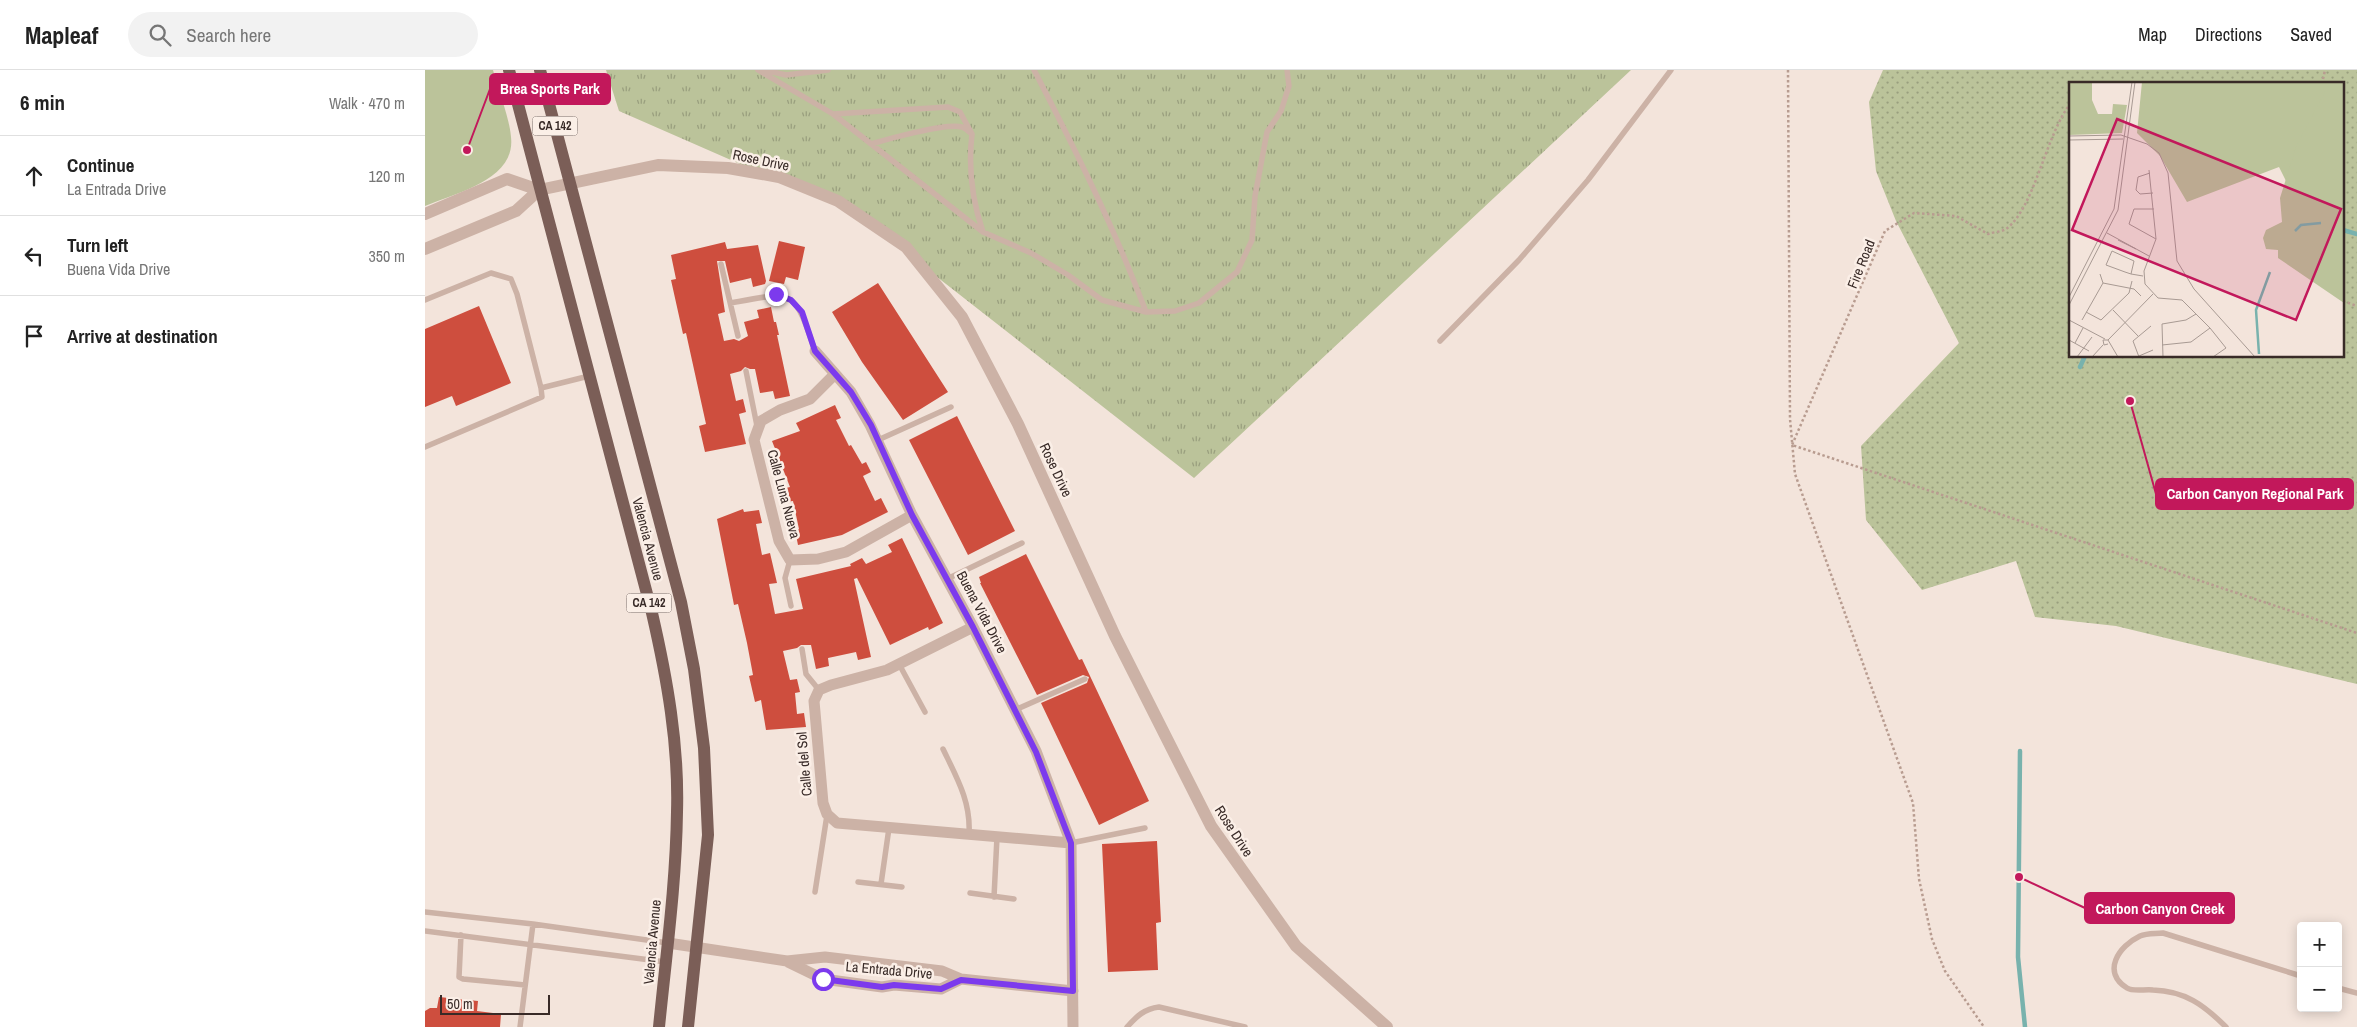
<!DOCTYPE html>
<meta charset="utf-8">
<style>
body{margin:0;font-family:"Archivo Narrow",sans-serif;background:#f2f2f2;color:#222}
.controls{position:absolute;right:15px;bottom:15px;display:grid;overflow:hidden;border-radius:5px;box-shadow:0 2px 12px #0003}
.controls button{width:45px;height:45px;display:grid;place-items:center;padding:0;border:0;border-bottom:1px solid #e0e0e0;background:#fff;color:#222;font:25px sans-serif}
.scale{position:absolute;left:15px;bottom:12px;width:110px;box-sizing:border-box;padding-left:5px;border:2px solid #382a27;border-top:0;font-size:14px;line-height:18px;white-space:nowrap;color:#382a27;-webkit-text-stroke:4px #fbefe7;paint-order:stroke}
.stop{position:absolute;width:15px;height:15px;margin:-11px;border:4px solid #7c3aed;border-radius:50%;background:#fff}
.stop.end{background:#7c3aed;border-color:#fff;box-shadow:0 1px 5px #0008}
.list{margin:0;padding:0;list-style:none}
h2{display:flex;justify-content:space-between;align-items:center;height:65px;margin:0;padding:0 20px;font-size:21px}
h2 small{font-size:16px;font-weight:400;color:#767676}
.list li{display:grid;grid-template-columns:32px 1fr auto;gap:15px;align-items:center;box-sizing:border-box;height:80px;padding:0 20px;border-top:1px solid #e0e0e0}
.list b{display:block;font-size:19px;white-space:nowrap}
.list p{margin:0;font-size:16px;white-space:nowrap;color:#767676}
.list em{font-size:16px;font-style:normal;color:#767676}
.icon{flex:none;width:28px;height:28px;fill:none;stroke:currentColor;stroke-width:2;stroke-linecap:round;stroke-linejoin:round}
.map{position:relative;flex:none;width:1932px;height:957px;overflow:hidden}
header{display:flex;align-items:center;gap:30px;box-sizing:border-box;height:70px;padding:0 25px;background:#fff;border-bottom:1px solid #e0e0e0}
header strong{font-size:24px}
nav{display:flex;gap:28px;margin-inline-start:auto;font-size:18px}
.search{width:350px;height:45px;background:#f2f2f2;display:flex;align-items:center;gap:12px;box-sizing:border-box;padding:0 18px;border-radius:28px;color:#767676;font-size:19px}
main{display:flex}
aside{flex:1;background:#fff}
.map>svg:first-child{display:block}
.grass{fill:url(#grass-tufts)}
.park{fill:url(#park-dots);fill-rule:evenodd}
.pitch{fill:#bbc39a}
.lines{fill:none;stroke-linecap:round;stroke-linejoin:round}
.stream{stroke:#78b2ad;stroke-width:4.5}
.building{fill:#ce4e3e}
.path{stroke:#b89c90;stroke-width:2.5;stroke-dasharray:2.5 2.5;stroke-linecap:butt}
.service{stroke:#ccb2a6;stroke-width:5.5}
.minor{stroke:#ccb2a6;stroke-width:11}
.tertiary{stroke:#ccb2a6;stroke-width:12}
.primary{stroke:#7b5e57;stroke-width:12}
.route{stroke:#7c3aed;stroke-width:6}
.labels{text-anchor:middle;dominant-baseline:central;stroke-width:5;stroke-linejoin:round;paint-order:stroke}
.shield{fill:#fbefe7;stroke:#726561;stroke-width:1}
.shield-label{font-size:12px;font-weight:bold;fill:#382a27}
.street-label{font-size:14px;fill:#382a27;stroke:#fbefe7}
.inset-river{fill:none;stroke:#78b2ad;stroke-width:2.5}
.inset-road{fill:none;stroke:#a89a93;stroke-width:1}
.view{fill:#c2185b;fill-opacity:0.15;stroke:#c2185b;stroke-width:2.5}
.inset-edge{fill:none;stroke:#382a27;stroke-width:2.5}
.leader{fill:none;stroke:#c2185b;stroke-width:2}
.callout-dot{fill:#c2185b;stroke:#fbefe7;stroke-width:2}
.callout{fill:#c2185b;stroke:#c2185b;stroke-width:2}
.callout-label{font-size:15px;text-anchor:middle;font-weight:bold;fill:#fff}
</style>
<header>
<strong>Mapleaf</strong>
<div class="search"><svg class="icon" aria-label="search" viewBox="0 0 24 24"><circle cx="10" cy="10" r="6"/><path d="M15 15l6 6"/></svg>Search here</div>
<nav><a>Map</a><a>Directions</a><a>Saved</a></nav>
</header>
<main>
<aside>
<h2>6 min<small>Walk · 470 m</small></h2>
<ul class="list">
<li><svg class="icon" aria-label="ahead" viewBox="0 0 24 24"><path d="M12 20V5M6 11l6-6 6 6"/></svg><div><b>Continue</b><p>La Entrada Drive</p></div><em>120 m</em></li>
<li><svg class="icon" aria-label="left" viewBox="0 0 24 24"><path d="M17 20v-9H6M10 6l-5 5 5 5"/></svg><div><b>Turn left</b><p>Buena Vida Drive</p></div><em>350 m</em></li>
<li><svg class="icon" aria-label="arrive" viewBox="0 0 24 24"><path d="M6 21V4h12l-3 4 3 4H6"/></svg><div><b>Arrive at destination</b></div></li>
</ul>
</aside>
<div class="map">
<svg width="1932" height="957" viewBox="0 0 1932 957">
<defs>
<pattern id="grass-tufts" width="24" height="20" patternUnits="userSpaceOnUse" patternTransform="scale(1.25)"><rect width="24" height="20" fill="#bbc39a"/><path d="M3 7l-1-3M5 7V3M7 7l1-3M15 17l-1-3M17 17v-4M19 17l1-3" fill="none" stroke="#999f7e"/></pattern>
<pattern id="park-dots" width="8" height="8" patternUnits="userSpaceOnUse" patternTransform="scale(1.25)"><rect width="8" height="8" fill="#bbc39a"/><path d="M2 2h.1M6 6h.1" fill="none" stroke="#999f7e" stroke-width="1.8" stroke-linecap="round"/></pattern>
</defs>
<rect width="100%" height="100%" fill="#f3e4db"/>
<!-- grass -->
<path class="grass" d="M181 0H1206L769 408 434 146 194 41Z"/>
<!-- park -->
<path class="park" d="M1458 0H1932V614L1691 556 1610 547 1591 491 1497 520 1441 450 1436 376 1534 273 1471 151 1451 101 1444 32ZM1646 14H1918V286H1646Z"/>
<!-- pitch -->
<path class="pitch" d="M0 0H68C73 21 84 45 86 67 91 110 30 123 0 136Z"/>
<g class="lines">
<!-- stream -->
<path class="stream" d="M1918 160 1932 164
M1655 297 1660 286
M1595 681 1593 887 1600 957"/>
</g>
<!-- building -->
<path class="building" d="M354 171 380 177 373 210 361 207 359 214 344 211Z
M300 172 302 179 333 175 341 211 340 214 328 217 326 208 305 213 300 191H292L300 242 293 244 299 271 309 269 314 271 323 266 319 252 334 248 332 240 346 237 349 252H351L354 265H352L365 326 350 329 348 321 335 323 330 299H325L320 297 316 301 305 304 311 331 318 329 321 342 314 344 321 374 280 382 274 356 281 354 261 263 258 264 246 210 251 209 246 185Z
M453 213 523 322 478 350 437 292 407 242Z
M54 236 86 313 31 336 27 326 0 337V259Z
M410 335 416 348 411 350 424 376 426 375 437 394 441 392 446 402 438 406 450 431 456 428 463 442 417 465 373 475 370 460 374 459 368 431 360 432 357 419 365 417 347 371 375 361 371 353Z
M532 346 590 461 543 485 484 370Z
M318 439 319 442 334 440 337 453 331 454 337 485 345 483 352 513 344 514 350 544 378 539 371 509 426 496 425 494 437 488 441 494 467 482 463 475 477 468 518 553 504 560 503 557 465 575 432 508 429 509 446 587 433 590 431 582 403 588 404 596 391 599 386 575H376L372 578 358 581 365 610 372 609 375 622 370 623 372 644 379 643 381 657 341 660 336 630 330 632 324 606 328 605 322 573 313 534 309 535 292 449Z
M601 484 654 590 657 589 724 731 674 755 616 633 662 613 664 607 658 605 612 625 555 513H556L554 507Z
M732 771 736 852 731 853 733 900 683 902 677 774Z
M14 927 53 931 52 941 76 944 75 957H0V941L5 938H12Z"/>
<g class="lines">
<!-- path -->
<path class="path" d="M1363 0 1365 349 1370 404 1488 733 1494 809 1507 869 1520 901 1559 957
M1897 14 1900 0
M1646 33C1621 63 1610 138 1581 159 1576 162 1568 162 1563 164L1531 146 1489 143 1460 161 1367 375 1932 563
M1918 231 1932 236"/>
<!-- service -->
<path class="service" d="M333 0 408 44 558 162 606 183 643 205 677 230 721 242 750 241 774 233 812 202 827 170 830 126 842 62 856 41 864 16 862 0
M339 0 361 5 403 0
M609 0C650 79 690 159 721 242
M408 44 523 37 535 42 547 64
M446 74C463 69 520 53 537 57 540 58 544 62 547 64 543 98 547 130 558 162
M296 194 313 266
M0 230 66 203 86 209 92 224 116 318
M306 233C369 221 369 218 390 281
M1015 271 1094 190 1163 110 1246 0
M321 301 332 356
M453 370 526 337
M0 377 117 327 116 318 164 306
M365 490 360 508 366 536
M522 509 597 473
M377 579 381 604 394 620
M474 594 500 642
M590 640 660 609
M518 679C532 708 546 732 544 764
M646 773 720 758
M433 812 477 817
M456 814 464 758
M390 822 402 745
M545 823 589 829
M569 827 572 767
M0 842 108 854 243 873
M0 861 241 892
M36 865 34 907 38 909 100 915
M1913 918 1932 923
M95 957 108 854
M702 957C712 946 719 939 734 937L820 957
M1801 957C1779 935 1760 921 1728 920 1720 919 1708 922 1702 918 1676 902 1694 876 1715 866 1722 863 1731 864 1738 863L1876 906"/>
<!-- minor -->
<path class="minor" d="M390 281 426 322 445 355 487 445 548 557 611 681 646 773 648 957
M409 305 385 329 355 340 336 351 329 370 354 471 365 490 393 489 421 482 487 445
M548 557 462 600 406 615 394 620 389 631 398 733 402 744 412 753 646 773
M243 873 362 891 400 887 517 901 536 909 648 921
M363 892 398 909 457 917 469 915 516 919 536 909"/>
<!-- tertiary -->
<path class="tertiary" d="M0 144 82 109 114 120
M0 179 91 141 114 120 233 95 303 98 354 107 413 131 481 177 537 247 593 354 690 566 786 756 871 876 962 957"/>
<!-- primary -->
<path class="primary" d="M84 0 227 543C242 608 254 675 252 742 251 814 241 886 234 957
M115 0 256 532 269 599 279 678 283 765 263 957"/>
</g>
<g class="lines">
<!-- route -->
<path class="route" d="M351 224 366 230 377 242 390 281 426 322 446 355 487 445 548 557 611 682 646 773 648 921 536 910 516 919 469 915 457 917 398 909"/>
</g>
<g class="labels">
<!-- shield labels -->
<g class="shield">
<rect x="107.5" y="46.5" width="45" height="19" rx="4"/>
<rect x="201.5" y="523.5" width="45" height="19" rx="4"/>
</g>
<g class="shield-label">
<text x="130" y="56">CA 142</text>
<text x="224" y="533">CA 142</text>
</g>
<!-- street labels -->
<g class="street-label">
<text transform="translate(336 90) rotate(12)">Rose Drive</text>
<text transform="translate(1436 194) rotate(-68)">Fire Road</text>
<text transform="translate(631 400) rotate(65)">Rose Drive</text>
<text transform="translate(359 424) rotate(75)">Calle Luna Nueva</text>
<text transform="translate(223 469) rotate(75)">Valencia Avenue</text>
<text transform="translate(557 542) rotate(62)">Buena Vida Drive</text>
<text transform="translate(379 694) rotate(-95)">Calle del Sol</text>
<text transform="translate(809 761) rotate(57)">Rose Drive</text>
<text transform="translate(227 872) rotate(-85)">Valencia Avenue</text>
<text transform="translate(464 900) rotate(5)">La Entrada Drive</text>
</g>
</g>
<!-- overview -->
<g transform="translate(1644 12)">
<rect width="275" height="275" fill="#f3e4db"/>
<path d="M73 0H275L219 103 210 85 118 120 91 74 68 51Z" fill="#bbc39a"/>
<path d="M261 0H275V221L209 176V168L197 167 194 156 197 148 213 140 211 116 227 65Z" fill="#bbc39a"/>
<path d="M23 0V18L29 32H43L44 22 58 23 53 51 0 53V1Z" fill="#bbc39a"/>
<path class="inset-river" d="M226 149 232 143 252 141M190 272 187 228 201 190"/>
<path class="inset-road" d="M0 54 52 53 78 62 90 71 99 91 108 179 125 207 186 275M0 58 54 57M80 88 87 157 75 189 76 202 89 216 113 218 141 246 157 266 144 275M81 91 69 95 67 108 71 112 84 111M85 127H65L60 142 87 157M38 151 80 174M49 158 67 167M31 192 34 201 65 207 72 214M62 192 65 179 43 169 37 183 56 190 62 192 74 194M0 215 45 127 63 0M0 223 49 128 66 0M44 228 69 254M17 230 32 238M0 238 36 257M13 238 34 201M32 238 60 211 63 199M0 258 20 269M39 258 84 212M6 261 14 246M39 262 35 263 34 258H39L49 275M93 263 122 260 141 246M70 274 84 268M8 275 23 255M23 275 34 263M70 275 64 259 82 244M94 275 93 242 117 238 127 232"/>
<path class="view" d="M48 37 272 127 227 238 3 148Z"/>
<rect width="275" height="275" class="inset-edge"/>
</g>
<!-- callouts -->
<path class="leader" d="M42 80L65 19M1705 331L1731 424M1594 807L1660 838"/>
<g class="callout-dot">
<circle cx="42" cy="80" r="5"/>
<circle cx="1705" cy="331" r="5"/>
<circle cx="1594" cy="807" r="5"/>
</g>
<g class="callout">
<rect x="65" y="4" width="120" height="30" rx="5"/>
<rect x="1731" y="409" width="197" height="30" rx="5"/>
<rect x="1660" y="823" width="149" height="30" rx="5"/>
</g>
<g class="callout-label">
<text x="125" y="24">Brea Sports Park</text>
<text x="1830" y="429">Carbon Canyon Regional Park</text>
<text x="1735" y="844">Carbon Canyon Creek</text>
</g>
</svg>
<div class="controls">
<button>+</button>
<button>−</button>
</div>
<div class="scale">50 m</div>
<div class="stop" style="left:398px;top:909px"></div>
<div class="stop end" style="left:351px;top:224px"></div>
</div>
</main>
